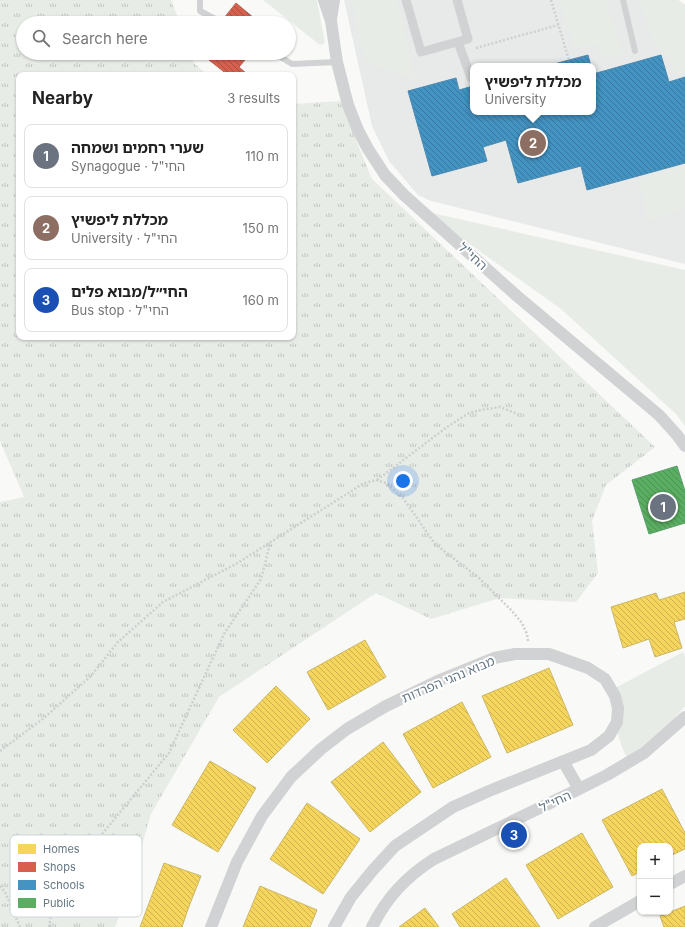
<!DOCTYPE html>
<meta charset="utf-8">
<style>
body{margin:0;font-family:Inter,"Noto Sans Hebrew",sans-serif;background:#f2f2f2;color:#222}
.controls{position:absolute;right:12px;bottom:12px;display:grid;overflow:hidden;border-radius:8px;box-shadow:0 1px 3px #0004}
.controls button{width:36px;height:36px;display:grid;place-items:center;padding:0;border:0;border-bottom:1px solid #e0e0e0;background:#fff;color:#222;font:20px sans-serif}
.you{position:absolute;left:403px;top:481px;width:14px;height:14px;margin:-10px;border:3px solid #fff;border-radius:50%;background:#1a73e8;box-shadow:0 0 0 6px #1a73e833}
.badge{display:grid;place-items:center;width:26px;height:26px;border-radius:50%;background:#575c61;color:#fff;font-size:13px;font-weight:700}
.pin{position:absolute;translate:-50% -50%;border:2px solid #fff;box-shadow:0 1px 4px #0006}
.popup{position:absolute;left:470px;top:63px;width:126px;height:52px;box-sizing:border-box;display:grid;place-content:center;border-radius:8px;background:#fff;filter:drop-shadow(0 1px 3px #0005);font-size:13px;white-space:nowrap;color:#767676}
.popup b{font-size:15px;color:#222}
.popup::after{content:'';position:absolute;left:50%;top:100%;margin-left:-8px;border:8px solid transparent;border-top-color:#fff}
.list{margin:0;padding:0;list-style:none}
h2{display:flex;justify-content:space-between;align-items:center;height:52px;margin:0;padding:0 16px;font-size:17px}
h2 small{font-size:13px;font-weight:400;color:#767676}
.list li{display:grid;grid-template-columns:26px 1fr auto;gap:12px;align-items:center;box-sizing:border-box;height:64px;margin:0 8px 8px;padding:0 8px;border:1px solid #e0e0e0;border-radius:8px}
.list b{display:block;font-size:15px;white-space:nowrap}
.list p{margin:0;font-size:13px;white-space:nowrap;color:#767676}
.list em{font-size:13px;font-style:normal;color:#767676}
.icon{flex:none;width:22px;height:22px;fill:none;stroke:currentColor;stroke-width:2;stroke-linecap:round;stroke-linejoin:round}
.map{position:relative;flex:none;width:685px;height:927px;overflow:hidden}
.search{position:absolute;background:#fff;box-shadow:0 1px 3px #0004;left:16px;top:16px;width:280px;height:44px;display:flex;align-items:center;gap:10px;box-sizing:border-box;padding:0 14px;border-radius:22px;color:#767676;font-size:15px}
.panel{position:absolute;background:#fff;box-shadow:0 1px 3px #0004;left:16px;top:72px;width:280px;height:268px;border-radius:8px}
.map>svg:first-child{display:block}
.built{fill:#e8eaea;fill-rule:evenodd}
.grass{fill:url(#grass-tufts)}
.green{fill:#e8ece6}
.homes{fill:url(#homes-back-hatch);stroke:#cab868}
.shops{fill:url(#shops-back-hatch);stroke:#b4675e}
.schools{fill:url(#schools-back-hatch);stroke:#4d8ab0}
.public{fill:url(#public-back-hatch);stroke:#5d9d6c}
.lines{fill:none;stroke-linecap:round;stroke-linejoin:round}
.path{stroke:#cecfd0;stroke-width:2.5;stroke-dasharray:2 2;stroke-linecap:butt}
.service{stroke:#d1d2d3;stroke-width:6}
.pedestrian{stroke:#d1d2d3;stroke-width:9}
.minor{stroke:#d1d2d3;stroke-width:12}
.labels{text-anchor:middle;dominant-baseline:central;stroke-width:4;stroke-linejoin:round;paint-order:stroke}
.street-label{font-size:13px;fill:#637684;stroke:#fff}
.key{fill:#fff;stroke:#d0d6da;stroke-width:1}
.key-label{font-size:11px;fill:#637684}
</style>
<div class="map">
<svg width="685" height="927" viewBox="0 0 685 927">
<defs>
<pattern id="grass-tufts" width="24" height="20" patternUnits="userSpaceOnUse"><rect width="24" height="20" fill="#e8ece6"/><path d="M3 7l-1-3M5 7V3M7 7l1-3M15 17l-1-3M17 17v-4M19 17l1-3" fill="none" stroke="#c0c4c0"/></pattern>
<pattern id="homes-back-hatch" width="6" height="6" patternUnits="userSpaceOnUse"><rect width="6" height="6" fill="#f6d55c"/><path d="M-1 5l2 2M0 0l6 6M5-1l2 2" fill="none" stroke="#cbb152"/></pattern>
<pattern id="shops-back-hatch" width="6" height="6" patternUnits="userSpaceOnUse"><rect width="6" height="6" fill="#d6604d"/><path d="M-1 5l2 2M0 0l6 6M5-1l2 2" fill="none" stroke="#a85144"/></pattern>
<pattern id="schools-back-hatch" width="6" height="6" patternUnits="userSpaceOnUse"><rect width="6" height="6" fill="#4393c3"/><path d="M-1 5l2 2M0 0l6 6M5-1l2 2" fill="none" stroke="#3a779c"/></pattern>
<pattern id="public-back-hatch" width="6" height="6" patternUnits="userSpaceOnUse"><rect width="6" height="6" fill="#5aae61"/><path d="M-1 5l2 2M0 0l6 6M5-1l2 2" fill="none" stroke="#4e9256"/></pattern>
</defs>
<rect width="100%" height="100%" fill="#f9f9f8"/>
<!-- built -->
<path class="built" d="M344 0H678L685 5V264L431 201 418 195 389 161 372 126ZM473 66H593V112H473Z"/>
<!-- grass -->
<path class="grass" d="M0 0H171L180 23H23V53H190L194 63 207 75H19V337H293V104L340 101 372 179 655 447 606 485 592 521 598 573 576 602 500 598 431 619 376 593 219 697 151 814 129 890 115 927H0V502L24 497 0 441Z"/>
<!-- green -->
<path class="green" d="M263 0H317L325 43 320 45Z
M352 0H397L414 79 364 61Z
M560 0H605L623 55 604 59 599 44 574 47Z
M640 0H678L685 5V72L676 74 665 50 654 45Z
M685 164V208L648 220 639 180Z
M423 211 685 270V426L676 414 561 309Z
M683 652 685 656V706L675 718 640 748 627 757C614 736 616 711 615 688Z"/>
<!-- homes -->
<path class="homes" d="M685 592V619L674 622 682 648 655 657 649 639 623 648 611 607 656 593 659 600Z
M365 640 386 677 328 710 307 672Z
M549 668 573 725 507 753 482 696Z
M276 686 310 719 267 763 233 730Z
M462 702 491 757 433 788 403 734Z
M383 742 421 792 370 832 331 782Z
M210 761 256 788 218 852 172 825Z
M662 789 685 833V849L670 856V846H640V872L632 876 602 820Z
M307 803 360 839 323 894 270 859Z
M582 833 613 887 558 919 526 865Z
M164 863 201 876 188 909 182 927H140Z
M506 878 540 927H460L452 914Z
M260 886 317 910 310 927H243Z
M685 906V927H664L660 916Z
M425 908 439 927H399Z"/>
<!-- shops -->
<path class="shops" d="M236 3 260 23H220Z
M215 53H251L239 67 247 74V75H228L209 60Z"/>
<!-- schools -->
<path class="schools" d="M588 55 591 66H547L569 60Z
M661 55 669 82 685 77V163L587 190 581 166 518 183 506 140 483 147 487 161 432 176 408 91 456 78 459 90 473 86V112H593V74Z"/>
<!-- public -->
<path class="public" d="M677 466 685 491V523L649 534 632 480Z"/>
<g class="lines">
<!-- path -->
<path class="path" d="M551 0 569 60
M476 48 558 25
M377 480 447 427 469 413 481 410 500 407 520 415
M0 751 44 718 91 676 118 642 163 602 236 564 364 483 376 480 386 483 403 498 435 544 479 578 512 611 522 623 527 634 528 641
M0 886 5 892 20 927
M49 927 51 916 63 891 98 839 169 753 224 634 261 579 270 544"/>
<!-- service -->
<path class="service" d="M200 0V11L223 23
M623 0 635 51
M274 53 292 64 337 62"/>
<!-- pedestrian -->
<path class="pedestrian" d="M406 0 421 52 468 39 457 0
M458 42 471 78"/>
<!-- minor -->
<path class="minor" d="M324 0 331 21 337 62 348 105 358 130 368 149 385 175 404 195 517 296 659 415 677 435 685 446
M331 19 334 0
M563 761 579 789
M670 884 685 876
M211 927 237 862 262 816 291 777 321 749 347 729 386 706 440 680 494 658 515 654H549L588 668 605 679 615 696 618 708 617 722 609 736 591 750 489 791 453 807 395 846 373 870 351 897 334 927
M372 927C387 897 406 877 434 859L579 789 607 775 644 753 685 717
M595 927 640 901"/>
</g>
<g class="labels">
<!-- street labels -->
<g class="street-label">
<text transform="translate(473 256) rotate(42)">החי"ל</text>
<text transform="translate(448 679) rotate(-23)">מבוא נהגי הפרדות</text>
<text transform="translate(555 801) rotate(-25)">החי"ל</text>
</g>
</g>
<!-- legend -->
<rect x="10" y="835" width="132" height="82" rx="6" class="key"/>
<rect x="18" y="844" width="18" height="10" fill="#f6d55c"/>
<rect x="18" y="862" width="18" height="10" fill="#d6604d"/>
<rect x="18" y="880" width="18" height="10" fill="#4393c3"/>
<rect x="18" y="898" width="18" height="10" fill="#5aae61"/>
<g class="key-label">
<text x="43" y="853">Homes</text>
<text x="43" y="871">Shops</text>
<text x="43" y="889">Schools</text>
<text x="43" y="907">Public</text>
</g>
</svg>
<div class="controls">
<button>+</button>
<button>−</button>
</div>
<div class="you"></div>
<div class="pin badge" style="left:663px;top:507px;background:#6b7280">1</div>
<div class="pin badge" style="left:533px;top:143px;background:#8d6e63">2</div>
<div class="popup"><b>מכללת ליפשיץ</b>University</div>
<div class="pin badge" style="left:514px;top:835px;background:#1a4fb4">3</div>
<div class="search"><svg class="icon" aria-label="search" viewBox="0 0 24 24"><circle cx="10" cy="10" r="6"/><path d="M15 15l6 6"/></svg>Search here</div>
<section class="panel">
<h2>Nearby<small>3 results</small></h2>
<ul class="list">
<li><span class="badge" style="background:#6b7280">1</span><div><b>שערי רחמים ושמחה</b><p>Synagogue · החי&quot;ל</p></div><em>110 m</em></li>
<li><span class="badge" style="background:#8d6e63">2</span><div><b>מכללת ליפשיץ</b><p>University · החי&quot;ל</p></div><em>150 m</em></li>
<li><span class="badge" style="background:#1a4fb4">3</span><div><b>החי״ל/מבוא פלים</b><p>Bus stop · החי&quot;ל</p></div><em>160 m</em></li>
</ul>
</section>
</div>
